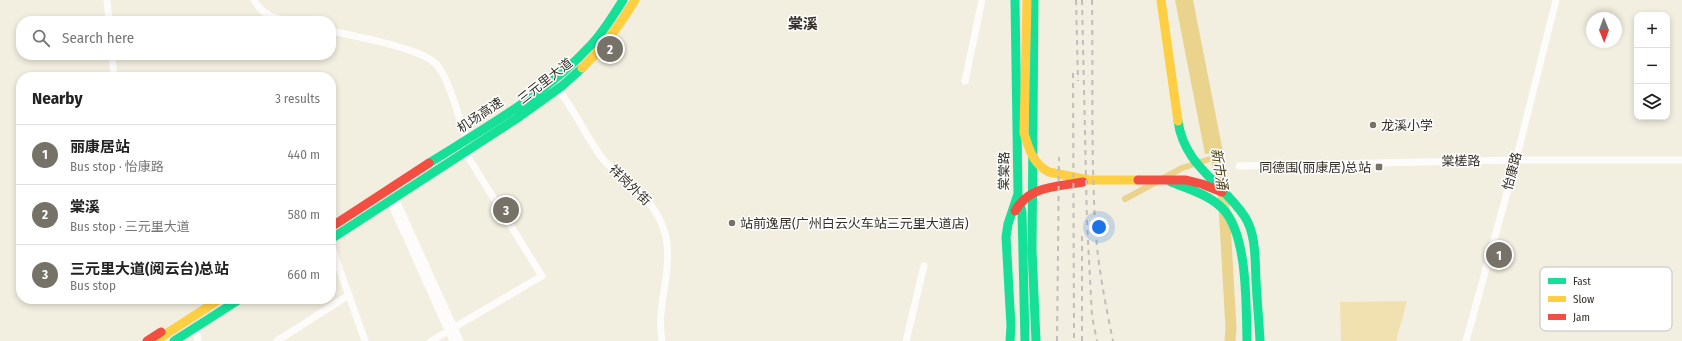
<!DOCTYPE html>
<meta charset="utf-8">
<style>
body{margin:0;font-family:"Fira Sans Condensed","Noto Sans SC",sans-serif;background:#f2f2f2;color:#222}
.controls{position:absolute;right:12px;top:12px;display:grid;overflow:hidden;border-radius:8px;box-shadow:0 2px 6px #0003}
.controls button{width:36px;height:36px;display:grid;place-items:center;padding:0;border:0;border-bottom:1px solid #e0e0e0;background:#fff;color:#222;font:20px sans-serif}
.compass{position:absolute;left:1586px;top:12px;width:36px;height:36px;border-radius:50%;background:#fff;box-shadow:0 2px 6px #0003;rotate:179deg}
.you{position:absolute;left:1099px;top:227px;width:14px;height:14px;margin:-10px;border:3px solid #fff;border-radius:50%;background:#1a73e8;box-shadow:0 0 0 6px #1a73e833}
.badge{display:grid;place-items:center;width:26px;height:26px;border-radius:50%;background:#767268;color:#fff;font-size:13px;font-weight:700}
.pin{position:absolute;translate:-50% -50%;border:2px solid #fff;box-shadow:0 1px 4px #0006}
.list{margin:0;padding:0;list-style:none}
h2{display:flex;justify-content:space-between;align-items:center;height:52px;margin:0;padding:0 16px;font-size:17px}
h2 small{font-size:13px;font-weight:400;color:#767676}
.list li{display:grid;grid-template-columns:26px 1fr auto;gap:12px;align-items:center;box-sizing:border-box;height:60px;padding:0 16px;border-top:1px solid #e0e0e0}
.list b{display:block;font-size:15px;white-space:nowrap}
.list p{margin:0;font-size:13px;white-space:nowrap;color:#767676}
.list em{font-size:13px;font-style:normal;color:#767676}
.icon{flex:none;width:22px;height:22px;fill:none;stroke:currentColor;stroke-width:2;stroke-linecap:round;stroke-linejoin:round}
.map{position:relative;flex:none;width:1682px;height:341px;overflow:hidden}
.search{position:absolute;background:#fff;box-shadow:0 2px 6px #0003;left:16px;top:16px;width:320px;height:44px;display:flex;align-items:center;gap:10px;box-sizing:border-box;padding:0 14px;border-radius:16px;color:#767676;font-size:15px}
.panel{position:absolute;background:#fff;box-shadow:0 2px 6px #0003;left:16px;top:72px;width:320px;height:232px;border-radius:16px}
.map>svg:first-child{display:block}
.green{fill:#f1e1b1}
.water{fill:#ead38c}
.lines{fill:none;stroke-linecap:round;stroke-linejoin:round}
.canal{stroke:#ead38c;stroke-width:6}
.river{stroke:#ead38c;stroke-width:11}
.street{stroke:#fdfcfa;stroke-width:7}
.fast{stroke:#16e098;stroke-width:9}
.slow{stroke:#ffcf43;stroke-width:9}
.jam{stroke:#f24e42;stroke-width:9}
.rail{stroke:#c0bebb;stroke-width:2;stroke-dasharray:5 5;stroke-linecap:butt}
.poi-dot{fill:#767268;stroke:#fff;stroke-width:1.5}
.labels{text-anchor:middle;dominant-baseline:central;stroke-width:3;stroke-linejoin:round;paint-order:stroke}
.street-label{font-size:13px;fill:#343027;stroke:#fff}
.poi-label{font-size:13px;fill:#343027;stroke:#fff;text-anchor:start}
.water-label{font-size:14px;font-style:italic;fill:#50431a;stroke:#fff}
.quarter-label{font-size:15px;font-weight:bold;fill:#343027;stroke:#fff}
.key{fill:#fff;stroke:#c2c1be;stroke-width:1}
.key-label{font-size:11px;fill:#343027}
</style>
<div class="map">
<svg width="1682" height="341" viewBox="0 0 1682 341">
<rect width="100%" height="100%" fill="#f2eee0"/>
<!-- green -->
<path class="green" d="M1407 301 1396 341H1341L1340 302Z"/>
<!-- water -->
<path class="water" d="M1175 0H1193L1223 152 1205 154Z"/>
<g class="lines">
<!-- canal -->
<path class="canal" d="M1125 199 1182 168 1216 157"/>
<!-- river -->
<path class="river" d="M1212 139 1223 188 1231 328 1230 341"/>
<!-- street -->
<path class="street" d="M107 0 109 21
M254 0C262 14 272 18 287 21
M331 31C353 36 422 48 436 64 449 78 458 115 465 135
M112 55 114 77
M965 81 982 0
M558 89C575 111 586 136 602 158 609 167 619 174 627 181 647 197 664 217 667 244 671 277 656 306 662 341
M1239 166 1516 160H1682
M395 198 460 341
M390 201 453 341
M331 239 332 248 365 341
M194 329 198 337 197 341
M277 341 349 295
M431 341 542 276 465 152
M906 341 924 266
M1466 341 1516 160 1556 0"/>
<!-- fast -->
<path class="fast" d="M1034 0 1032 250 1036 341
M1178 121C1184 166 1222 182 1245 217 1256 234 1255 260 1256 280 1257 300 1259 321 1260 341
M429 163C485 128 546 94 591 45 604 31 613 16 623 0
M1171 182C1189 189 1209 195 1222 208 1248 233 1246 306 1247 341
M1019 200 1022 212 1025 341
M331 239 516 119 562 86 582 68
M174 341 240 299
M1010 341 1011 326 1006 237 1008 224 1018 194 1015 0"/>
<!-- slow -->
<path class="slow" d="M1027 0 1024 133C1029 149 1033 164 1049 172L1089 180H1138
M1161 0 1178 121
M582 68C603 48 620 25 635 0
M155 341 220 299"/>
<!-- jam -->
<path class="jam" d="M1138 180H1186L1202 184 1222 192
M1015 211C1030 185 1057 187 1083 182
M331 227 429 163
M147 341 161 332"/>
<!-- rail -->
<path class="rail" d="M1076 0 1078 81
M1082 0 1087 222 1092 316 1097 341
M1092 0C1093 74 1091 148 1095 221 1097 262 1105 302 1113 341
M1073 73 1074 341
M1057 341 1059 157
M1082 341V231"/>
</g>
<!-- markers -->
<g class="poi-dot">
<circle cx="1373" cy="125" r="4"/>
<rect x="1375" y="163" width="8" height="8" rx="2"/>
<circle cx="732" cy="223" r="4"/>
</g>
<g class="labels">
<!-- street labels -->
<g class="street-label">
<text transform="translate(545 81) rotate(-38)">三元里大道</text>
<text transform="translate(480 115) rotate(-34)">机场高速</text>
<text transform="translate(1461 161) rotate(-1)">棠槎路</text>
<text transform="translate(1004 171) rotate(-89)">棠棠路</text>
<text transform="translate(1512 171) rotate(-75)">怡康路</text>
<text transform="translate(630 185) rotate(44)">祥岗外街</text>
</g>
<!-- poi labels -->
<g class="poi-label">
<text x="1381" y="125">龙溪小学</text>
<text x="1371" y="167" text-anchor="end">同德围(丽康居)总站</text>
<text x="740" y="223">站前逸居(广州白云火车站三元里大道店)</text>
</g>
<!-- water labels -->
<g class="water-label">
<text transform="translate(1219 169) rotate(81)">新市涌</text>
</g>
<!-- quarter labels -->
<g class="quarter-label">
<text x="803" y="24">棠溪</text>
</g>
</g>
<!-- legend -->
<rect x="1540" y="267" width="132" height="64" rx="6" class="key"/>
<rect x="1548" y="278" width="18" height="6" fill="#16e098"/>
<rect x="1548" y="296" width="18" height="6" fill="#ffcf43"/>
<rect x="1548" y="314" width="18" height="6" fill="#f24e42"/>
<g class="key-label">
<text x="1573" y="285">Fast</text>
<text x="1573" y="303">Slow</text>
<text x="1573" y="321">Jam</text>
</g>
</svg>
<div class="controls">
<button>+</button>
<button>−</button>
<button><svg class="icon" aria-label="layers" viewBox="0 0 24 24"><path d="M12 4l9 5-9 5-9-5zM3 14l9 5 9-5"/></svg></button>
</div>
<svg class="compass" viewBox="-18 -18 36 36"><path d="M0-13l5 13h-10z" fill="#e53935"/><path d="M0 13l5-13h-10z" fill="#767676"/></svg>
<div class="you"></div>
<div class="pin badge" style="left:1499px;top:255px">1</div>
<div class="pin badge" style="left:610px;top:49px">2</div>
<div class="pin badge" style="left:506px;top:210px">3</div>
<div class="search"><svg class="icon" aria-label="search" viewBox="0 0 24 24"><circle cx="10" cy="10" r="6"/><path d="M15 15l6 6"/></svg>Search here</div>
<section class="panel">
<h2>Nearby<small>3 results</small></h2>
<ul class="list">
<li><span class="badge">1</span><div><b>丽康居站</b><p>Bus stop · 怡康路</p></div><em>440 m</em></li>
<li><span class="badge">2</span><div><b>棠溪</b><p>Bus stop · 三元里大道</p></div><em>580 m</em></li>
<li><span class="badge">3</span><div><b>三元里大道(阅云台)总站</b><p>Bus stop</p></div><em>660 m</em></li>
</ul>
</section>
</div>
